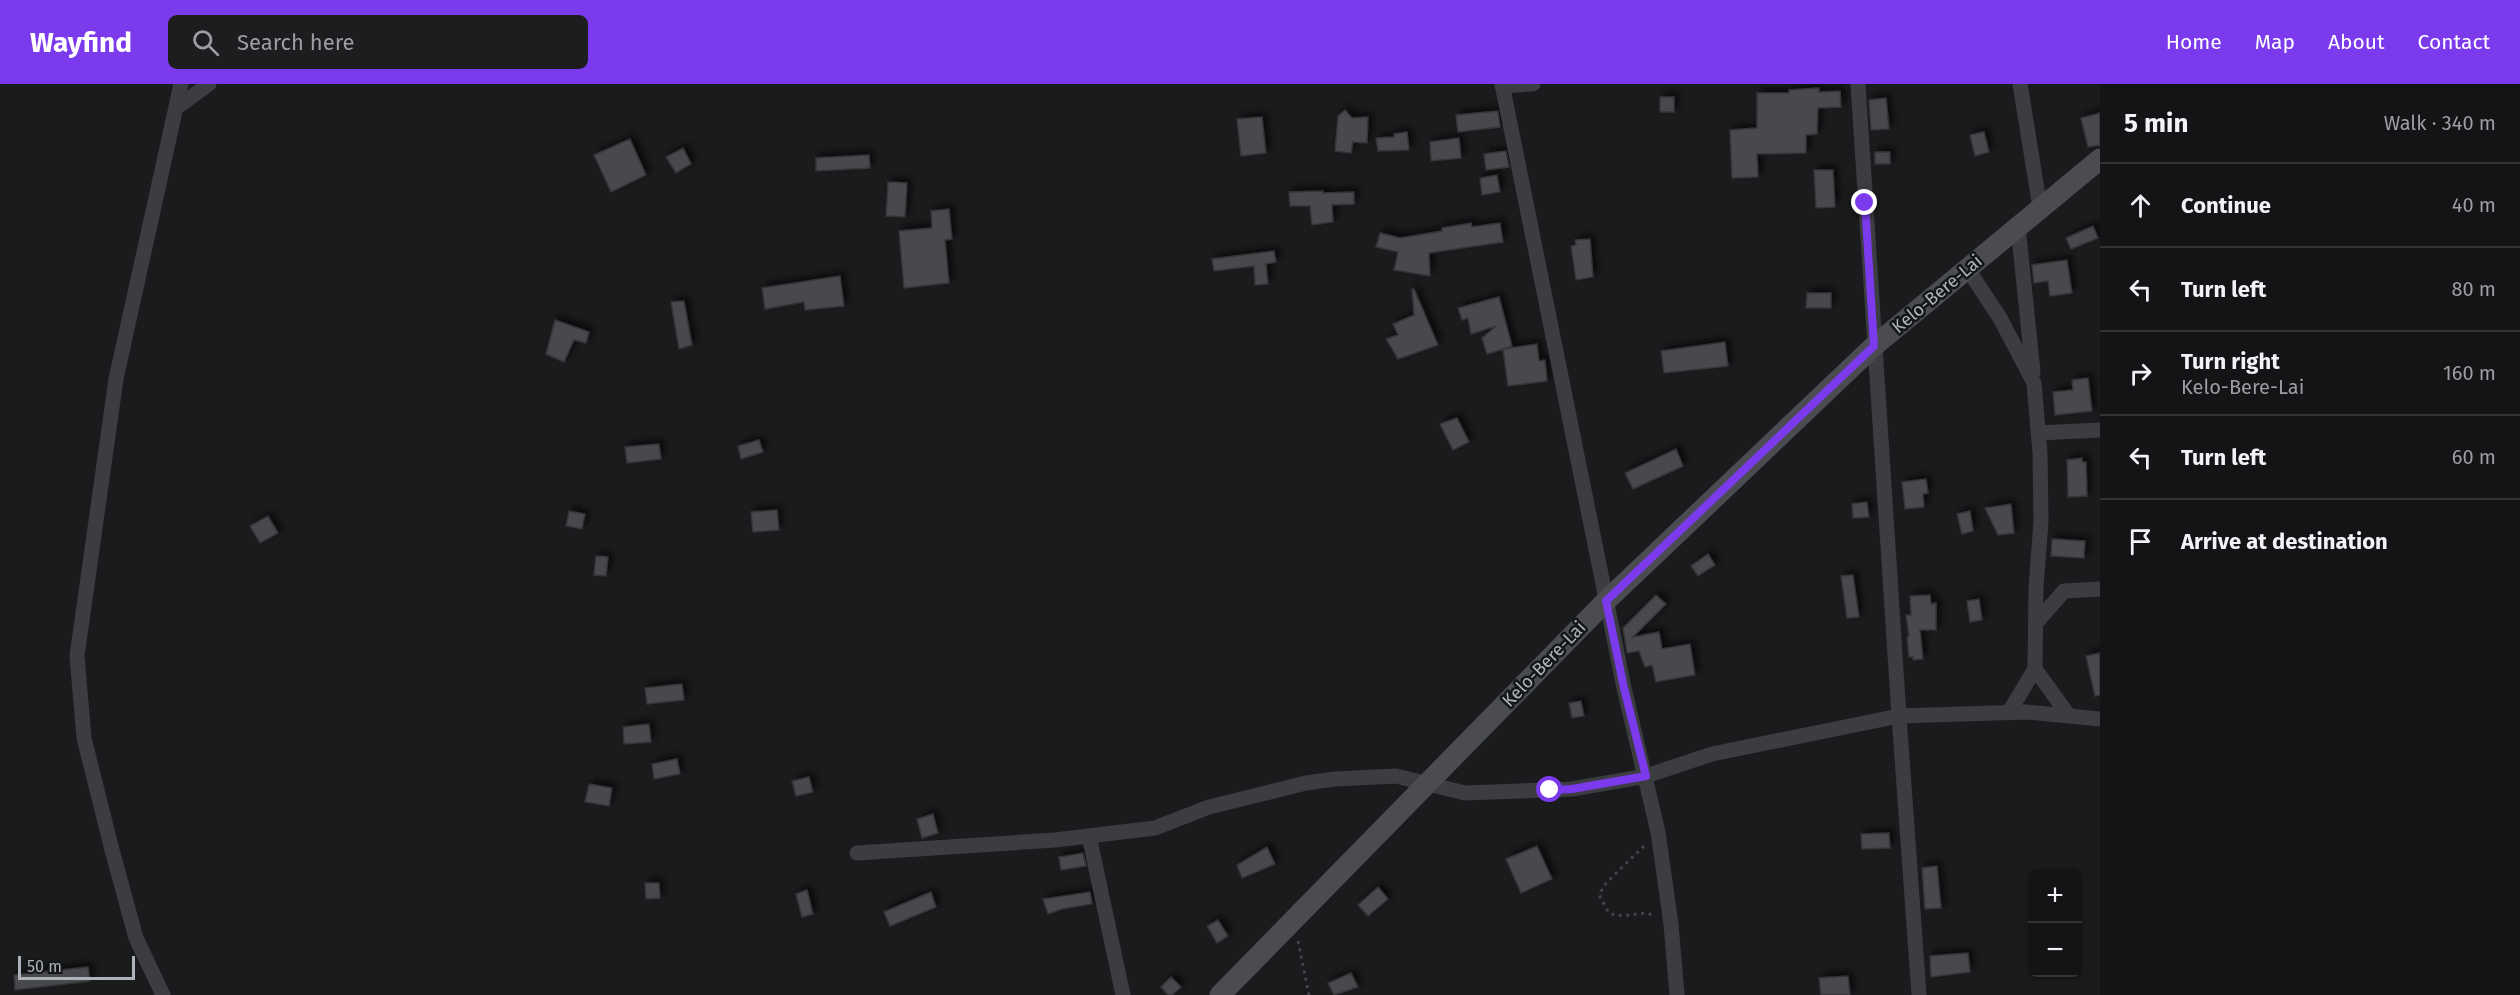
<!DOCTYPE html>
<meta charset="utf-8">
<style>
body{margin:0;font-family:"Fira Sans",sans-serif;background:#1d1d1f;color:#f1f3f6}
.controls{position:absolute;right:18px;bottom:18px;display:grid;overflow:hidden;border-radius:9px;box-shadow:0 2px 4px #0004}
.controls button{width:54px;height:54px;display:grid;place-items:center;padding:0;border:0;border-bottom:2px solid #333335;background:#141416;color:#f1f3f6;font:30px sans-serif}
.scale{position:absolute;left:18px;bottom:15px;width:117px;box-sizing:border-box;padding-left:6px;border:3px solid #aeb3bb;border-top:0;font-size:16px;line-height:21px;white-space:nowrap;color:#aeb3bb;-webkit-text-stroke:4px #151618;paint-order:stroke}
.stop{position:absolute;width:18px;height:18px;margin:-14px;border:4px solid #7c3aed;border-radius:50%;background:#fff}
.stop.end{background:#7c3aed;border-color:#fff;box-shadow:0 2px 6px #0008}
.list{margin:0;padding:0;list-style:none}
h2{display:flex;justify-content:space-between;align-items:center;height:78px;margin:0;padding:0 24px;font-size:26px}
h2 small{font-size:20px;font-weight:400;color:#9d9ea1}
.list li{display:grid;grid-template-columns:39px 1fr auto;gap:18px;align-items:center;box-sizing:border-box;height:84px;padding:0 24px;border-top:2px solid #333335}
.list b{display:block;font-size:22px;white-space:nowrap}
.list p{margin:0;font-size:20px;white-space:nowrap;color:#9d9ea1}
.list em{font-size:20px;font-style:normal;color:#9d9ea1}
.icon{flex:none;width:33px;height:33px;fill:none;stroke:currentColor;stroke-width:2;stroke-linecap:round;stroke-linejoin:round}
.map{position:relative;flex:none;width:2100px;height:911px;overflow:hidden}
header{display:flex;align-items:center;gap:36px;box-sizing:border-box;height:84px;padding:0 30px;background:#7c3aed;color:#fff}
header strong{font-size:28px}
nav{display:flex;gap:33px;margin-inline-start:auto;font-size:21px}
.search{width:420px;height:54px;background:#1d1d1f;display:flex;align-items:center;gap:15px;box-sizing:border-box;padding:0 21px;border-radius:9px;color:#9d9ea1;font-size:22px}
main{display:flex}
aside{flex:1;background:#141416}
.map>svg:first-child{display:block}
.building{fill:#48494d;stroke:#353538;stroke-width:1.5;filter:url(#shadow)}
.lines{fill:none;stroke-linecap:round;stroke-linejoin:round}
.path{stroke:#424448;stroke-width:3;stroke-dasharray:3 4.5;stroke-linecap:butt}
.street{stroke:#3c3d41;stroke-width:15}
.secondary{stroke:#4a4c51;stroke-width:21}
.route{stroke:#7c3aed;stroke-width:8}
.labels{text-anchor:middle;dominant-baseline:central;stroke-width:5;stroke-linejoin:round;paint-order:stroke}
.street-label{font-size:18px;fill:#aeb3bb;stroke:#151618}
</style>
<header>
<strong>Wayfind</strong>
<div class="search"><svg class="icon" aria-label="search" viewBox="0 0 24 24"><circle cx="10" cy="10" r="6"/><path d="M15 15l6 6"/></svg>Search here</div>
<nav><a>Home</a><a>Map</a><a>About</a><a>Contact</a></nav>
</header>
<main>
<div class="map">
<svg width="2100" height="911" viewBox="0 0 2100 911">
<defs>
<filter id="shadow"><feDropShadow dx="4.5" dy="-4.5" stdDeviation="3" flood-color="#0009"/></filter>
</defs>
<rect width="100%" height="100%" fill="#1a1b1d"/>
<!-- building -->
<path class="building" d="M1819 4V8L1840 7 1841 23 1818 24 1817 50 1806 51V69L1757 70 1758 93 1732 94 1730 46 1757 44V9H1789V6Z
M1660 13H1674V28H1660Z
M1886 14 1889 45 1871 46 1869 16Z
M1345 26 1352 34 1368 33 1367 59 1353 58 1351 69 1335 67 1338 32Z
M1498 27 1500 43 1458 48 1456 31Z
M2100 29V61L2088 63 2081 34Z
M1262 33 1266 69 1241 72 1237 35Z
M1407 48 1409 66 1378 67 1376 54 1394 53V50Z
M1984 48 1989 68 1975 72 1970 51Z
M1459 54 1461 74 1431 77 1430 58Z
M630 55 646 91 611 108 594 71Z
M683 64 691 80 676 89 666 73Z
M1506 67 1509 83 1486 86 1484 70Z
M1875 68H1890V80H1875Z
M869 71 870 84 816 87V74Z
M1814 86H1833L1835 123 1816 124Z
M1497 91 1500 108 1482 111 1480 94Z
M888 98 907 99 905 133 886 132Z
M1323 107V109L1354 108V120L1332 121 1333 138 1312 141 1310 122H1290L1289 108Z
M949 125 952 155 945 156 949 199 904 204 899 147 932 144 931 127Z
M1471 139 1472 143 1500 139 1503 158 1429 169 1430 192 1394 186 1398 168 1376 163 1380 149 1400 154 1442 147V144Z
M2093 142 2098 154 2071 165 2066 154Z
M1590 155 1593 193 1576 196 1571 162 1576 161 1575 156Z
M1274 167 1276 178 1266 180 1268 200 1255 201 1254 182 1214 187 1212 175Z
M2067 176 2072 209 2050 212 2048 197 2034 199 2032 181Z
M840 192 844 222 805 226 804 218 765 225 762 204Z
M1412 205H1414L1438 261 1398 275 1386 255 1398 251 1393 240 1414 231Z
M1807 209H1831V224H1806Z
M1499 213 1512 262 1504 265 1537 260 1539 277 1545 276 1547 297 1508 302 1503 265 1487 270 1482 254 1496 242 1471 250 1468 234 1462 236 1458 224Z
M684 217 692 261 679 265 671 218Z
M555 236 589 248 586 259 574 256 564 278 546 270Z
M1725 258 1728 282 1664 289 1661 267Z
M2088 294 2092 327 2055 331 2053 308 2073 306 2072 296Z
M1457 334 1469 358 1453 366 1440 340Z
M759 356 763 368 741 375 738 362Z
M659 360 661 375 627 379 625 363Z
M1676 365 1683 382 1633 405 1625 389Z
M2082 374V378H2086L2087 412 2068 413 2067 376Z
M1926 395 1928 409 1923 410 1924 423 1905 425 1902 398Z
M1867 418 1869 433 1853 434 1852 420Z
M2011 420 2014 449 1998 451 1985 424Z
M777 426 779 446 753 448 751 428Z
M569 427 585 430 582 445 566 442Z
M1970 427 1973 447 1962 450 1957 430Z
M268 432 278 449 260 459 250 442Z
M2052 455 2085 457 2084 474 2051 472Z
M1708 470 1715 481 1698 492 1691 482Z
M596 472 608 473 606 492 594 491Z
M1853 491 1859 533 1847 534 1841 492Z
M1656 511 1666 520 1633 553 1659 548 1662 565 1690 560 1695 591 1656 598 1652 581 1645 583 1639 567 1627 569 1623 544Z
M1930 511 1931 520 1936 519V546H1920L1923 575 1913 576V573H1909L1907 553 1909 552 1906 531H1911L1910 512Z
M1979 515 1982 536 1970 538 1967 517Z
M2100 569V611L2095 612 2086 572Z
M682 600 684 616 647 620 645 604Z
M1581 617 1584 632 1572 634 1569 619Z
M649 640 651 658 624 660 623 643Z
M677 675 680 690 654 695 652 680Z
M809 693 813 708 796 712 792 697Z
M589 700 612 704 609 722 585 718Z
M933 730 938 749 922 754 917 735Z
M1889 749 1890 764 1862 765 1861 750Z
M1537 762 1552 795 1521 809 1506 775Z
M1267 763 1275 780 1242 794 1237 781Z
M1083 769 1086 782 1061 786 1059 773Z
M1937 782 1941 824 1925 825 1922 784Z
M645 799H659L660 814 646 815Z
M1378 803 1388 815 1368 832 1358 821Z
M807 806 813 830 802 833 796 810Z
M931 808 936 823 890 842 884 828Z
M1090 808 1092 820 1062 825 1048 830 1043 815Z
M1218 836 1228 852 1217 859 1207 842Z
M1968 869 1970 888 1931 893 1930 872Z
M88 883 90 897 15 906 14 891Z
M1351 889 1358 903 1334 911 1328 899Z
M1848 892 1850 911H1821L1819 894Z
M1171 893 1181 903 1172 911H1168L1161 903Z"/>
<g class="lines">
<!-- path -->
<path class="path" d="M1644 762 1606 799 1599 811 1609 829C1627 836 1638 825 1656 832
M1298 857 1309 911"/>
<!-- street -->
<path class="street" d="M1502 0 1624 604 1658 748 1671 840 1677 911
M1858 0 1899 632 1919 911
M2020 0 2040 124
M1502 2 1533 0
M176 24 209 0
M2018 142 2033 288
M1967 184 2000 234 2034 299 2040 369 2041 437 2036 504 2035 585 2009 628
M2039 349 2100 346
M2036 539 2064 507 2100 505
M2035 585 2069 632
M1089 752 1123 911
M857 769 1055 756 1155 744 1209 723 1306 699 1335 695 1396 692 1465 709 1572 705 1646 692 1712 670 1899 632 2026 628 2100 635
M163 911 136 854 112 766 84 654 77 572 116 295 181 0"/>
<!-- secondary -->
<path class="secondary" d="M1220 911 1606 517 1874 262 2100 75"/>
</g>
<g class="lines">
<!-- route -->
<path class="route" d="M1550 706 1572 705 1646 692 1624 604 1606 517 1874 262 1865 119"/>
</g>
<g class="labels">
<!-- street labels -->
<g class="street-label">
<text transform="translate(1937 210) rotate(-40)">Kelo-Bere-Lai</text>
<text transform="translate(1544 580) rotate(-46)">Kelo-Bere-Lai</text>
</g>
</g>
</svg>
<div class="controls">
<button>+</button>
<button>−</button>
</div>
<div class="scale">50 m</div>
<div class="stop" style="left:1550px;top:706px"></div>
<div class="stop end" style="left:1865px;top:119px"></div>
</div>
<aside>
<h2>5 min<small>Walk · 340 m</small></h2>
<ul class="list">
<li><svg class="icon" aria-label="ahead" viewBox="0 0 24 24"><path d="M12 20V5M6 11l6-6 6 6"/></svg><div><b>Continue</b></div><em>40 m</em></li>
<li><svg class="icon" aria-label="left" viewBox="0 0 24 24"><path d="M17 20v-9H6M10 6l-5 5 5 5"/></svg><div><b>Turn left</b></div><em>80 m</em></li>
<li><svg class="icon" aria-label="right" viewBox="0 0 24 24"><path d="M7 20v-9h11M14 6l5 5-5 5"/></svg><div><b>Turn right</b><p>Kelo-Bere-Lai</p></div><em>160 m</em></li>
<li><svg class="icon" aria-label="left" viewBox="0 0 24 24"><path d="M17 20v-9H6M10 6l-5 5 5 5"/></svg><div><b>Turn left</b></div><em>60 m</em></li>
<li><svg class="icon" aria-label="arrive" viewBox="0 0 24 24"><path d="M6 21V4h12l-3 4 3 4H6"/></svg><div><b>Arrive at destination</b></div></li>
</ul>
</aside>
</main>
